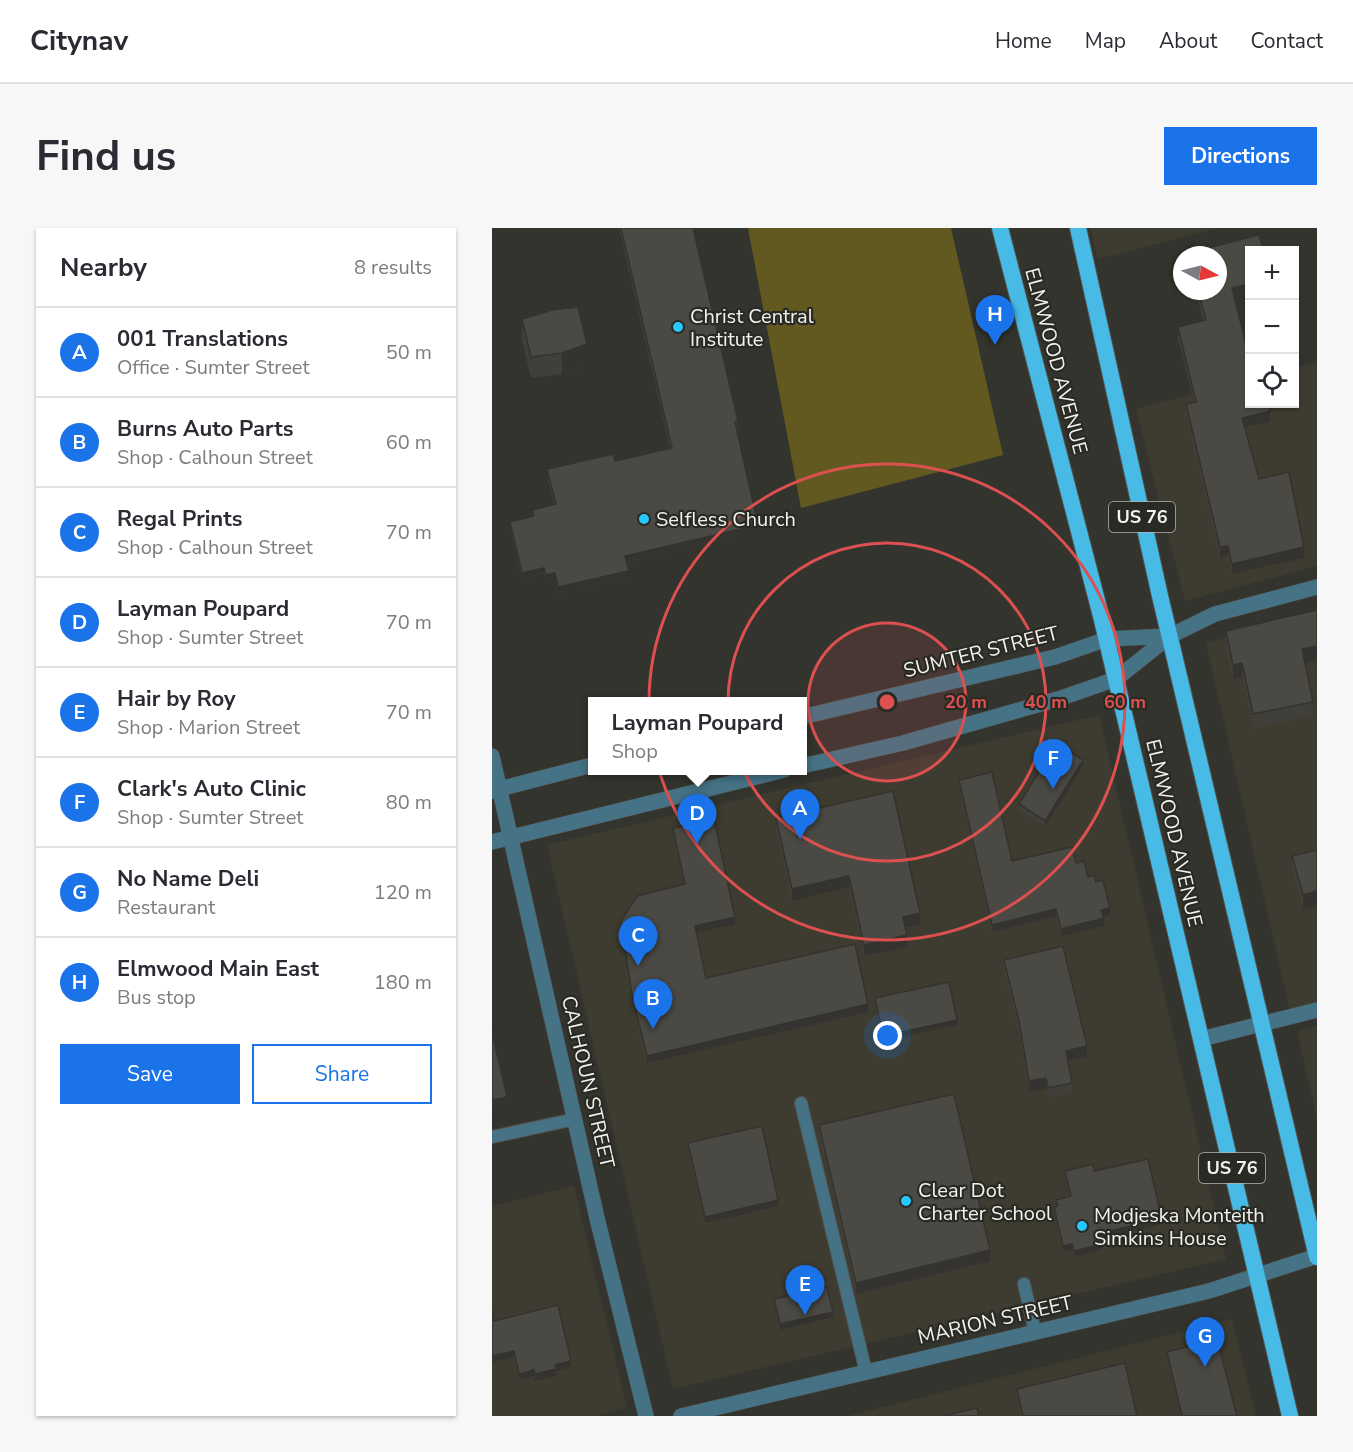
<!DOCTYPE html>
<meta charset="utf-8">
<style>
body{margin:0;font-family:"Nunito Sans",sans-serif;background:#f7f7f7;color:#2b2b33}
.controls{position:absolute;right:18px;top:18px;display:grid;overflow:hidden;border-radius:0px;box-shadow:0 2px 4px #0004}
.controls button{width:54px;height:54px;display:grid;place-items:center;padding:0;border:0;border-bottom:2px solid #e1e1e2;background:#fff;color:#2b2b33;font:30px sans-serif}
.compass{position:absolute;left:681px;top:18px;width:54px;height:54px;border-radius:50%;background:#fff;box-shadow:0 2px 4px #0004;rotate:97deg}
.you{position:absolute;left:396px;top:808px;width:21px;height:21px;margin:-15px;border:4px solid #fff;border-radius:50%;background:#1a73e8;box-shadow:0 0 0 9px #1a73e833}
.badge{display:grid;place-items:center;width:39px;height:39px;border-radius:50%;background:#1a73e8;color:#fff;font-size:20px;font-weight:700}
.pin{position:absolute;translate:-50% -50px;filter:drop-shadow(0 2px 3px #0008)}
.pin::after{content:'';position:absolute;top:32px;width:21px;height:18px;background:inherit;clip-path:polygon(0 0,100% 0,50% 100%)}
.popup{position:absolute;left:96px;top:469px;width:219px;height:78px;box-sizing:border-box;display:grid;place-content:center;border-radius:0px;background:#fff;filter:drop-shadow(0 2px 4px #0005);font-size:20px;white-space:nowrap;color:#7c7c81}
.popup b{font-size:22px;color:#2b2b33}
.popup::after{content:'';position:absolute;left:50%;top:100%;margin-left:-12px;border:12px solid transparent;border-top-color:#fff}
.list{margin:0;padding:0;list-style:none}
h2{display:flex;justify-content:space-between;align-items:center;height:78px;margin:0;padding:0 24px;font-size:26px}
h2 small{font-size:20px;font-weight:400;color:#7c7c81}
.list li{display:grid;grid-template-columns:39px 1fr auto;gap:18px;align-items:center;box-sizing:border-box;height:90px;padding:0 24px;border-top:2px solid #e1e1e2}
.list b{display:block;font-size:22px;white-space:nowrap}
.list p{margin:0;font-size:20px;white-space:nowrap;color:#7c7c81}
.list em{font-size:20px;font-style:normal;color:#7c7c81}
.actions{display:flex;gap:12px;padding:18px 24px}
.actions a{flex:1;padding:14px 0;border:2px solid #1a73e8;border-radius:0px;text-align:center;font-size:21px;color:#1a73e8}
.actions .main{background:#1a73e8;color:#fff}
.icon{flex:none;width:33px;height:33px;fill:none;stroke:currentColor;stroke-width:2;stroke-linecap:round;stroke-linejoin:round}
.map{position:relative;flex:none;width:825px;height:1188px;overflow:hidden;border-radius:0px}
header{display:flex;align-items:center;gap:36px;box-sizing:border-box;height:84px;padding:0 30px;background:#fff;border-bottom:2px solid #e1e1e2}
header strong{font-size:28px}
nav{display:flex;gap:33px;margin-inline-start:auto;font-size:21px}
.intro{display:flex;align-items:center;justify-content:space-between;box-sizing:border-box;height:144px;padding:0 36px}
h1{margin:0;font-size:42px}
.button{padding:15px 27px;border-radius:0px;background:#1a73e8;color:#fff;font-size:21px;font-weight:700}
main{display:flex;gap:36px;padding:0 36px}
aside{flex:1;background:#fff;border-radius:0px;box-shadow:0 2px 4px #0004}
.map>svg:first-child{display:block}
.built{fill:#3e3c30}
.green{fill:#625921}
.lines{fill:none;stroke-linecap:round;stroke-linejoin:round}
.service-casing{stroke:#53524d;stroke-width:14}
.minor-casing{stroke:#53524d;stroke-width:16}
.tertiary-casing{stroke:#53524d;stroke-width:16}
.trunk-casing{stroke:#53524d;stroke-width:18}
.service{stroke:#457285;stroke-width:12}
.minor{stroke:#457285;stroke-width:15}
.tertiary{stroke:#457285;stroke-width:15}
.trunk{stroke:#47bae6;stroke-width:16}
.wall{fill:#403f3a}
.shaded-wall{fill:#34332f}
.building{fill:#4a4943;stroke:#34332f;stroke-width:1.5}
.ring{fill:none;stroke:#dc5050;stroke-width:3}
.poi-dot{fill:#28c8ff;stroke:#2a2a24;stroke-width:2}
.labels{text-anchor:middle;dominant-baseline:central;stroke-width:4.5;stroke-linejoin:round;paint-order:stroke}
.shield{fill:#2a2a24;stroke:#b7b6b1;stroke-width:1.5}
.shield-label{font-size:18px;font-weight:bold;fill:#f3f2ee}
.poi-label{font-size:20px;fill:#f3f2ee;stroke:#2a2a24;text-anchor:start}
.street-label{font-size:20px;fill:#f3f2ee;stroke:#2a2a24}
.centre{fill:#dc5050;stroke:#2a2a24;stroke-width:3}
.ring-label{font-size:18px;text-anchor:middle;font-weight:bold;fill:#dc5050;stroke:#2a2a24;stroke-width:4.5;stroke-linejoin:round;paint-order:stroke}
</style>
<header>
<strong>Citynav</strong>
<nav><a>Home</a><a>Map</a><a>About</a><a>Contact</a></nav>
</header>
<div class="intro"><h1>Find us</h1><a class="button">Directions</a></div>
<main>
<aside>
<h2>Nearby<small>8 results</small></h2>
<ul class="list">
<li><span class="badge">A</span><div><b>001 Translations</b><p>Office · Sumter Street</p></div><em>50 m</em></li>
<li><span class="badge">B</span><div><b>Burns Auto Parts</b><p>Shop · Calhoun Street</p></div><em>60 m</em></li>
<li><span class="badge">C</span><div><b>Regal Prints</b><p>Shop · Calhoun Street</p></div><em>70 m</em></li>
<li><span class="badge">D</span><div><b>Layman Poupard</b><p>Shop · Sumter Street</p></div><em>70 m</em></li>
<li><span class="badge">E</span><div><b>Hair by Roy</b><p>Shop · Marion Street</p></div><em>70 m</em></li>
<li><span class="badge">F</span><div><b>Clark's Auto Clinic</b><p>Shop · Sumter Street</p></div><em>80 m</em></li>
<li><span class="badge">G</span><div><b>No Name Deli</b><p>Restaurant</p></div><em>120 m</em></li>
<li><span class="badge">H</span><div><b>Elmwood Main East</b><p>Bus stop</p></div><em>180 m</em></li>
</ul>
<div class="actions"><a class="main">Save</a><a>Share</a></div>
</aside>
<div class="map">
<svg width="825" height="1188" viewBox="0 0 825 1188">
<rect width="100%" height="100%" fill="#34342e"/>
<!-- built -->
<path class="built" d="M598 0H727L606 31Z
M825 134V338L693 373 644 181 757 151 758 176H802L803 140Z
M825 386V776L798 784 714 415Z
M607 487 734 1031 181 1161 55 617Z
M825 798V891L805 803Z
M82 958 135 1180 104 1188H0V978Z
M740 1091 764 1188H355Z"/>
<!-- green -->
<path class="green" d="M256 0H459L511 227 309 280Z"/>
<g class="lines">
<defs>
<path id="service" d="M309 875 374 1144
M0 909 83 891
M532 1056 543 1104"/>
<path id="minor" d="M678 408 723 386 825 359
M709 811 825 782"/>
<path id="tertiary" d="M310 489 563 429 615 411 678 408
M0 528 105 990 154 1188
M310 538 411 515 566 471 624 451 678 408
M0 563 100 537
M0 614 292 542
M189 1188 717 1063 825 1028"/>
<path id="trunk" d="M508 0 609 388 798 1188
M586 0 668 368 825 1029"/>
</defs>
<!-- service casing -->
<use href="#service" class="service-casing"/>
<!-- minor casing -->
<use href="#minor" class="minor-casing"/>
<!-- tertiary casing -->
<use href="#tertiary" class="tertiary-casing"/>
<!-- trunk casing -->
<use href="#trunk" class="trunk-casing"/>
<!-- service -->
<use href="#service" class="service"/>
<!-- minor -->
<use href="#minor" class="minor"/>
<!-- tertiary -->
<use href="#tertiary" class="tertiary"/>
<!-- trunk -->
<use href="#trunk" class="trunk"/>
</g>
<!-- wall -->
<path class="wall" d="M127 0H201L246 199H244L266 303 135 334 137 349 66 365 63 351 54 353 52 345 30 351 18 299V294L40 288V282L62 277 55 247V241L123 233 178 220Z
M767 7 771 22H758V66L742 70 758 132V176H777L778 183V193L752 200 767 251 797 244 812 319V330L740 346 736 328 728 330 694 186V176L702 174 686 110V99L711 93 704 63H726V27H696V25Z
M30 91 95 136 70 146 39 150 30 112Z
M825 382V432L813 435 821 474V488L761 501 750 449 741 451 734 417V403Z
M591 538 553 599 527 582V576Z
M467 552 520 633 584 635 596 649 604 654 618 687 611 688 612 698 569 708 564 688 500 704 467 560Z
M284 590 428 696 413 699 415 719 372 728 357 659 300 673 284 601Z
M181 600 243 696 204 705 214 750 376 784 155 835 140 774 129 701V693L192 657 181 607Z
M825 622 811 682 800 643V628Z
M512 732 595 828 576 833 580 855V865L556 870 554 860 537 864 527 804 512 742Z
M383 770 465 797 391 813 383 776Z
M327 897 498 1033 364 1066 327 908Z
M196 915 286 978 213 995 196 920Z
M573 943H602L670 996 618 1009V1012L610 1014 611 1021 582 1029 580 1022 571 1024 562 984V979L564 978V972L578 968 573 948Z
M282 1071 341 1089 288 1102 282 1077Z
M0 1083 2 1093 79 1139 64 1143V1148L43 1153 42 1148 27 1152 22 1129 0 1134Z
M675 1124 745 1188H689L675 1130Z
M525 1161 645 1188H530L525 1166Z"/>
<!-- shaded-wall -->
<path class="shaded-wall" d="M758 56V66L740 71V60Z
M95 116V136L70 146V125Z
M778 183V193L750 200V190Z
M266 297V303L133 334V328Z
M736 318V328L728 330V319Z
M812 319V330L740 346V336Z
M52 340V345L30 351V345Z
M137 343V349L66 365V359Z
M63 345V351L54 353V347Z
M825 418V432L810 436V421Z
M750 435V449L741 451V437Z
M591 532V538L553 599V593Z
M357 648V659L300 673V661Z
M825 663V678L811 682V667Z
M618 680V687L609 689V682Z
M564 681V688L500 704V697Z
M428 685V696L411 700V689Z
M243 689V696L203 705V698Z
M612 690V698L569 708V701Z
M415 707V719L372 728V717Z
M376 776V784L155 835V828Z
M465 792V797L391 813V808Z
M595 818V828L574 833V823Z
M554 850V860L537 864V853Z
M15 869V889L0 893V872Z
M286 972V978L213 995V989Z
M670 991V996L618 1009V1012L609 1015V1009L617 1003Z
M580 1016V1022L571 1024V1018Z
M611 1016V1021L582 1029V1023Z
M498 1022V1033L364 1066V1055Z
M341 1084V1089L288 1102V1096Z
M22 1123V1129L0 1134V1128Z
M79 1133V1139L64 1143V1148L43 1153V1146L63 1137Z
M42 1142V1148L27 1152V1146Z"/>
<!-- building -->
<path class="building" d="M129 0H201L246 193 243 194 266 297 133 328 137 343 66 359 63 345 54 347 52 340 30 345 18 294 42 288 40 282 64 276 55 241 121 226 123 233 180 220Z
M767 7 771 22H758V56L740 60 758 132V176H777L778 183 750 190 767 251 797 244 812 319 740 336 736 318 728 319 694 176 704 174 686 99 714 92 706 63H726V27H697L696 25Z
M86 79 95 116 70 125 39 129 30 91 60 82Z
M825 382V418L810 421 821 474 761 486 750 435 741 437 734 403Z
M565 515 591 532 553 593 527 576Z
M500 544 520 633 580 619 584 635 592 633 596 649 602 647 604 654 611 652 618 680 609 682 612 690 569 701 564 681 500 697 467 552Z
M401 563 428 685 411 689 415 707 372 717 357 648 300 661 284 590Z
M222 591 243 689 203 698 214 750 363 716 376 776 155 828 140 767 129 693 145 668 193 656 181 600Z
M825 622V663L811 667 800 628Z
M571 718 595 818 574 823 580 855 556 860 554 850 537 853 527 793 512 732Z
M457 754 465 792 391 808 383 770Z
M0 804 15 869 0 872Z
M462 866 498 1022 364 1055 327 897Z
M270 898 286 972 213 989 196 915Z
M656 931 670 991 617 1003 618 1007 609 1009 611 1016 582 1023 580 1016 571 1018 562 979 566 978 564 972 579 968 573 943 601 936 602 943Z
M335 1059 341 1084 288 1096 282 1071Z
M66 1077 79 1133 63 1137 64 1141 43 1146 42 1142 27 1146 22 1123 0 1128V1083L2 1093Z
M717 1113 727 1119 745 1188H690L675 1124Z
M633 1135 645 1188H531L525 1161Z
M485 1180 487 1188H450Z"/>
<!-- distance rings -->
<circle cx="395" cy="474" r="79" fill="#dc5050" fill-opacity=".12"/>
<g class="ring">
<circle cx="395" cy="474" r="79"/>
<circle cx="395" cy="474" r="159"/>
<circle cx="395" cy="474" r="238"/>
</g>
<!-- markers -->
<g class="poi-dot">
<circle cx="186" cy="99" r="6"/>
<circle cx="152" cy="291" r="6"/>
<circle cx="414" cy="973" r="6"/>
<circle cx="590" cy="998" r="6"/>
</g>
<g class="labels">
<!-- shield labels -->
<g class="shield">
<rect x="617" y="274" width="66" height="30" rx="4.5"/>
<rect x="707" y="925" width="66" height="30" rx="4.5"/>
</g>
<g class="shield-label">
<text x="650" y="289">US 76</text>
<text x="740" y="940">US 76</text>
</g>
<!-- poi labels -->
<g class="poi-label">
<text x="198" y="88">Christ Central<tspan x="198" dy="23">Institute</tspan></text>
<text x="164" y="291">Selfless Church</text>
<text x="426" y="962">Clear Dot<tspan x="426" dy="23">Charter School</tspan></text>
<text x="602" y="987">Modjeska Monteith<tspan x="602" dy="23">Simkins House</tspan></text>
</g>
<!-- street labels -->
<g class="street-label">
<text transform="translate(564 133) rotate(75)">ELMWOOD AVENUE</text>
<text transform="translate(489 424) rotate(-14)">SUMTER STREET</text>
<text transform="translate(682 605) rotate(77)">ELMWOOD AVENUE</text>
<text transform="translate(96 854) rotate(77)">CALHOUN STREET</text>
<text transform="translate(503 1092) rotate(-13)">MARION STREET</text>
</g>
</g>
<circle cx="395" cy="474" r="9" class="centre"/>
<g class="ring-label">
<text x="474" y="480">20 m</text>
<text x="554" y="480">40 m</text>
<text x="633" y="480">60 m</text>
</g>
</svg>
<div class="controls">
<button>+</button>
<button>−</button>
<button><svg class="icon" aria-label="locate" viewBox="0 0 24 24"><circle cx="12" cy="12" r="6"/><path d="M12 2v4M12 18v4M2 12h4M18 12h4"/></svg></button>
</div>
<svg class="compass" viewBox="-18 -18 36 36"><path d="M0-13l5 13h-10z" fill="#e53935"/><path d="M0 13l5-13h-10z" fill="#7c7c81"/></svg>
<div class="you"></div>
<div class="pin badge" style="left:308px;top:611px">A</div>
<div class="pin badge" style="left:161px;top:801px">B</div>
<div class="pin badge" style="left:146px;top:738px">C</div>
<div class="pin badge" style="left:205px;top:616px">D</div>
<div class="popup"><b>Layman Poupard</b>Shop</div>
<div class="pin badge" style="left:313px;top:1087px">E</div>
<div class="pin badge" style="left:561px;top:561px">F</div>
<div class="pin badge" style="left:713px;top:1139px">G</div>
<div class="pin badge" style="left:503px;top:117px">H</div>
</div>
</main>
